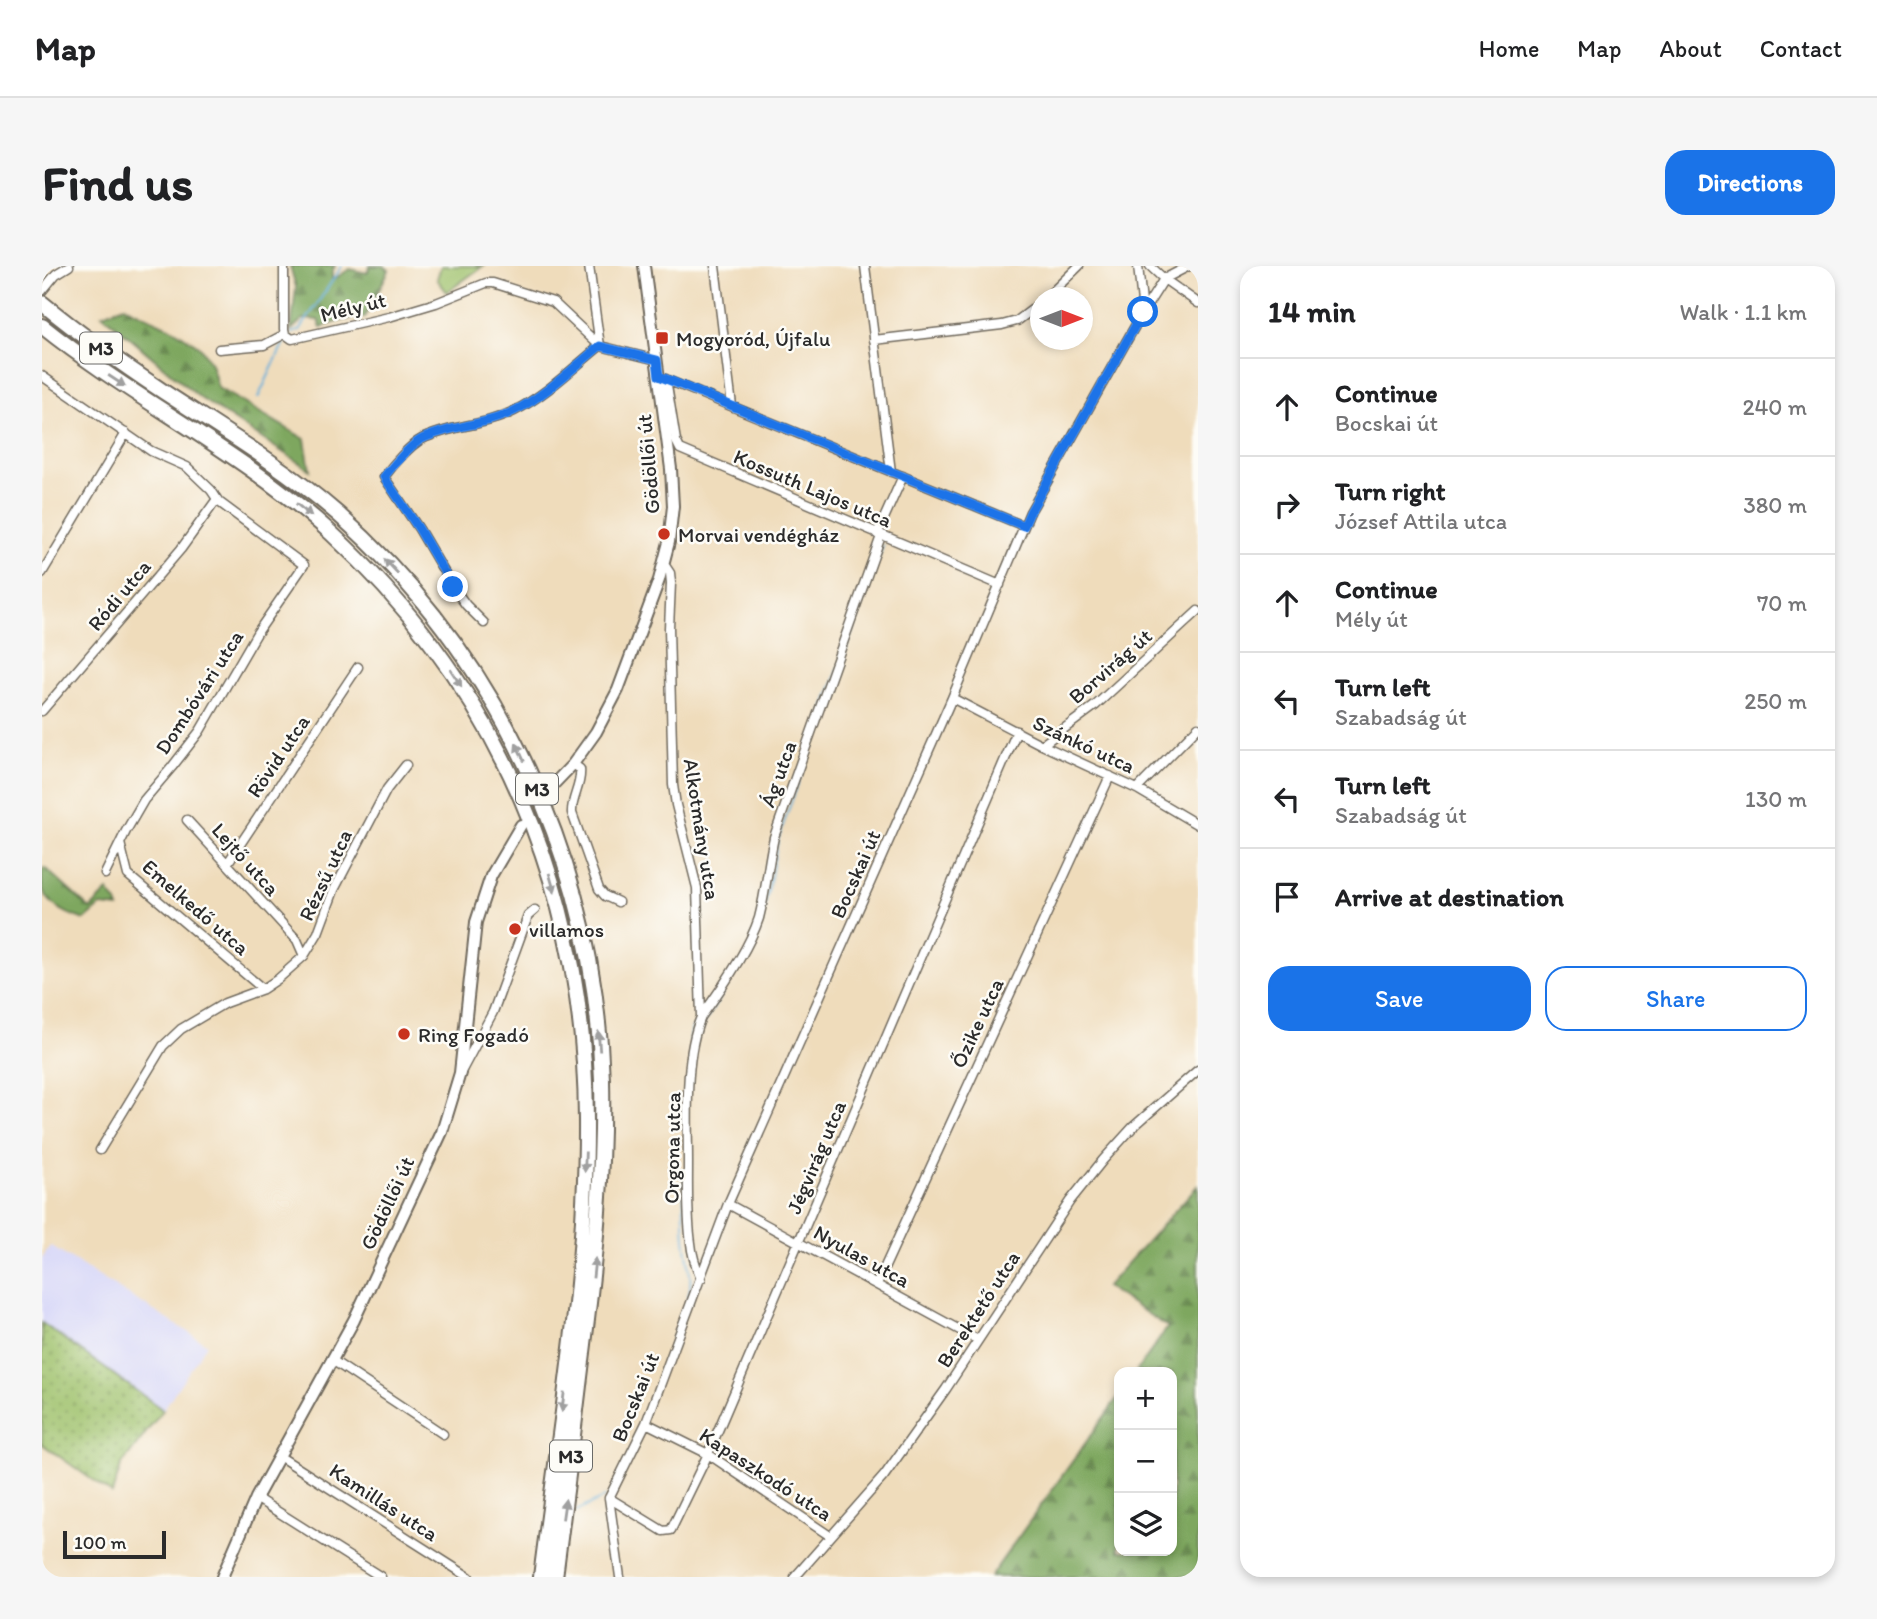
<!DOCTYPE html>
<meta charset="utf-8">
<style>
body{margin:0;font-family:Itim,sans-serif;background:#f6f6f6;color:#202124}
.controls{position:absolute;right:21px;bottom:21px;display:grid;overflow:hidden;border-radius:14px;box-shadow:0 4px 10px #0003}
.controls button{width:63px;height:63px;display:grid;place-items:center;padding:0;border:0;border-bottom:2px solid #e0e0e0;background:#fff;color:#202124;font:35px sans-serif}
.compass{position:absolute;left:988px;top:21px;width:63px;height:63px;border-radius:50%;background:#fff;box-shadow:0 4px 10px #0003;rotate:90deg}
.scale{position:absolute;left:21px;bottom:18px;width:103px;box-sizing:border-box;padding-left:7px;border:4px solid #2b2b2b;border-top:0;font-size:19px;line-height:24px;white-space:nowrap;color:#2b2b2b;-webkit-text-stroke:5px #fdfcf7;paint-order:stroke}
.stop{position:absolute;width:21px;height:21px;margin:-16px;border:5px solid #1a73e8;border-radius:50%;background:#fff}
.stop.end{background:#1a73e8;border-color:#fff;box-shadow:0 2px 7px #0008}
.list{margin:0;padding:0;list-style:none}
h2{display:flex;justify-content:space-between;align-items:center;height:91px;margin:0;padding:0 28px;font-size:30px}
h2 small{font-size:23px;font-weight:400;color:#757577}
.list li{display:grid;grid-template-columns:46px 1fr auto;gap:21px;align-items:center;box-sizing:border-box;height:98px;padding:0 28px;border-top:2px solid #e0e0e0}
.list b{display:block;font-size:26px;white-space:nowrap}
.list p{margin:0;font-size:23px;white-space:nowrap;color:#757577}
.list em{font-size:23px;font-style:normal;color:#757577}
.actions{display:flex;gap:14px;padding:21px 28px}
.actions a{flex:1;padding:16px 0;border:2px solid #1a73e8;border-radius:21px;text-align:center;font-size:24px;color:#1a73e8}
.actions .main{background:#1a73e8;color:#fff}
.icon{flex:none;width:38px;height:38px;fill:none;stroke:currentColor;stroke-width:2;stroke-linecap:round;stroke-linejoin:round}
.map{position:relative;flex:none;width:1156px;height:1311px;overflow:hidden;border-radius:21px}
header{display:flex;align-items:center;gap:42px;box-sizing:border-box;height:98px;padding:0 35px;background:#fff;border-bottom:2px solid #e0e0e0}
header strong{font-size:33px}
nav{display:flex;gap:38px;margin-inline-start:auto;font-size:24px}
.intro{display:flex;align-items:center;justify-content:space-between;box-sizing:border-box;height:168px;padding:0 42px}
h1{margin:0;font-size:49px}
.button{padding:18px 32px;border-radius:21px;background:#1a73e8;color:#fff;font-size:24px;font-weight:700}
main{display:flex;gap:42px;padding:0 42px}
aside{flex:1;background:#fff;border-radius:21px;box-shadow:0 4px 10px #0003}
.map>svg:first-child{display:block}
.built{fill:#d7d7f8}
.grass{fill:url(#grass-dots);stroke:#64764b;stroke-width:2}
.forest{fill:url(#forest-firs);stroke:#546945;stroke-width:2}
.park{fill:#9ec16b;stroke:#64764b;stroke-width:2}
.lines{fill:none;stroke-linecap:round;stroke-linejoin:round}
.stream{stroke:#62afdb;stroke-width:2}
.street-casing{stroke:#70695d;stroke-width:11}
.secondary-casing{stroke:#70695d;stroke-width:14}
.highway-casing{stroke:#70695d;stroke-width:18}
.street{stroke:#fff;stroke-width:8}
.secondary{stroke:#fff;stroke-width:10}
.highway{stroke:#fff;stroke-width:14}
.oneway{fill:#a0a0a0}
.route{stroke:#1a73e8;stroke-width:9}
.poi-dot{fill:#c8321e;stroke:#fdfcf7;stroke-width:2.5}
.labels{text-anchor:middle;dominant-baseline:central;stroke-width:5;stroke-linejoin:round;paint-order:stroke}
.shield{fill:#fdfcf7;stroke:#6a6a68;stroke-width:2}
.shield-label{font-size:19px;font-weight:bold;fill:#2b2b2b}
.street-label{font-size:21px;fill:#2b2b2b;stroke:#fdfcf7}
.poi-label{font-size:21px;fill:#2b2b2b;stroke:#fdfcf7;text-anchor:start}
</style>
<header>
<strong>Map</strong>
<nav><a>Home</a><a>Map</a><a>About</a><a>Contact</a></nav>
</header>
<div class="intro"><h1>Find us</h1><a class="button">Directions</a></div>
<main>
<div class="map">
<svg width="1156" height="1311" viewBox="0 0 1156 1311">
<defs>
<pattern id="grass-dots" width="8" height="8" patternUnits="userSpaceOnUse" patternTransform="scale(1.75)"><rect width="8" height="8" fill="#9ec16b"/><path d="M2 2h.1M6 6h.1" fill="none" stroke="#819d58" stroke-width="1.8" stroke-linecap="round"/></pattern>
<pattern id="forest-firs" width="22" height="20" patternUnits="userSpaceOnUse" patternTransform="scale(1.75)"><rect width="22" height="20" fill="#7ea75f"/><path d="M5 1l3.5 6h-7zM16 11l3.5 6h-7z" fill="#67884f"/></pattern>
</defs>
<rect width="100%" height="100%" fill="#fdfcf7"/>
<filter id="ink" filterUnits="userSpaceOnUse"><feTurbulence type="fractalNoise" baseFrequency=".0143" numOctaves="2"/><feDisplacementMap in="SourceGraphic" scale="14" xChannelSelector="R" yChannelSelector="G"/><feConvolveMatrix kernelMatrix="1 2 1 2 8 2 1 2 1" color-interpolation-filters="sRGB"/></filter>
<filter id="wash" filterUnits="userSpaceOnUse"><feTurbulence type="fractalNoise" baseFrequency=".00686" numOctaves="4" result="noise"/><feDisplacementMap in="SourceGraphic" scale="28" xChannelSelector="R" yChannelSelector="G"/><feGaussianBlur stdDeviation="1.57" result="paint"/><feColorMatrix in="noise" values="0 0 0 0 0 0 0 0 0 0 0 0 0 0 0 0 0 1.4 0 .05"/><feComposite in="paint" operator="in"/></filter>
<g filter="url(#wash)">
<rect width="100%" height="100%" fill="#efdcbb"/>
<!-- built -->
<path class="built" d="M8 980 165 1078 121 1144 0 1057V992Z"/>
<!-- grass -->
<path class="grass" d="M0 1057 121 1144 79 1200 70 1228 0 1178Z"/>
<!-- forest -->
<path class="forest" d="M248 0H293L290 5V14L308 3 325 7 328 0H342L347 4 323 51 302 54 279 61 276 54 261 53 249 64 254 21Z
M82 40 133 64 158 81 169 98 176 122 263 173 268 204 158 132 60 48Z
M3 602 48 643 66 625 75 637 77 642 59 640 43 654C27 649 5 639 0 621 0 616 0 609 0 604Z
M1156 919V1311H948L1077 1130V1285H1130V1106H1094L1126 1061 1064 1021Z"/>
<!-- park -->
<path class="park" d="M399 0H441L405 26 395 13Z"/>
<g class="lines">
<!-- stream -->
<path class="stream" d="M250 67 258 64 300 0
M216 132 243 74
M722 645 736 573 841 279
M660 760 680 728
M648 775 650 762
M642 907C642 929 641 951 643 973 645 995 652 1012 646 1033
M629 1079 638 1055
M535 1245 563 1231"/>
</g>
</g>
<g filter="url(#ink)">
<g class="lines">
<defs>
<path id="street" d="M242 0V63L243 68 250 73 347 51 394 37 444 17H451L511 36 558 80 615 94
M673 0 690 140
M823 0 849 206
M1096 0 1101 46
M1108 0 1122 13 1156 37
M0 25 14 8 27 0
M1004 32 1037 0
M832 74 960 59 975 55 999 37
M177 83 222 79 243 68
M0 110 109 185 145 201 169 224 177 236 262 299 215 367 158 465 130 501 102 534 84 565 63 608
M623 113 982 260
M624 113 634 175 638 183 958 319
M835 268 861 210
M622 298 628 307 629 317 627 362 631 519 634 539 655 622 659 751
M0 307 84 167
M442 357 424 339 411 321 377 263 342 211C350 200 368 179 380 173 409 159 443 160 472 145 504 129 531 102 558 80L547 0
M910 432 1000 479 1095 523 1156 559
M0 445 139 283 175 233
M1000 479 1054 439 1156 345
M531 498 538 503C540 519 529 532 530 547L557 623 563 630 576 636
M1095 523 1156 461
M145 554 255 674 262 690
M78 577 86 609 221 723
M185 598 316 401
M419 806 451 746 486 650 493 644
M58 884 121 780 139 763 183 737 221 723 236 713 262 690 276 667 292 624 345 523 364 499
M686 938 936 1074
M659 1013C654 1001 650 990 649 977 645 950 646 923 646 896 646 853 642 791 659 751 678 725 707 683 717 652 724 625 726 598 732 571L839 270
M835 1018 1068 510
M290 1094 401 1168
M604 1157 666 1188 788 1270
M237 1190 427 1311
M214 1232 339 1311
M567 1232 604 1157 686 938 910 432 988 246 1101 46 1122 13 1147 0
M567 1232 621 1265 629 1264 666 1188 975 465
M567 1232 578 1311
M753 1311 842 1210 904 1123 1028 935 1061 894 1091 861 1156 804"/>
<path id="secondary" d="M507 523 531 498 554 466 576 424 617 314 627 276 631 240 629 203 602 0
M180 1311 214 1232 312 1054 400 866 418 807 434 656 449 610 479 559"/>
<path id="highway" d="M0 37C39 69 80 98 122 126 182 165 242 201 296 248 458 391 553 598 560 814 562 903 553 991 542 1078 533 1156 523 1233 513 1311
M0 60C92 134 202 187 289 267 458 423 543 625 544 854 545 1007 518 1159 499 1311"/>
</defs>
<!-- street casing -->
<use href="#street" class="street-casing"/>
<!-- secondary casing -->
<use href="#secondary" class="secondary-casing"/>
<!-- highway casing -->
<use href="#highway" class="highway-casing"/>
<!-- street -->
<use href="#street" class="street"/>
<!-- secondary -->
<use href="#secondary" class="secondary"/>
<!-- highway -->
<use href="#highway" class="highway"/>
</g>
<!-- one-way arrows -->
<defs><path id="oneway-solid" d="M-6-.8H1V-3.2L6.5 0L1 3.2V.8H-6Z" transform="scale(1.75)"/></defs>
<g class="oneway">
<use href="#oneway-solid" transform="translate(75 115) rotate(33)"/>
<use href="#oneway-solid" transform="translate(262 244) rotate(39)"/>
<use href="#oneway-solid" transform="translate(349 300) rotate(-133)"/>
<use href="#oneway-solid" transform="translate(414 412) rotate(57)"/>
<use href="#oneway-solid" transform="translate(478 486) rotate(-115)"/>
<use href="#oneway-solid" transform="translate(510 617) rotate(74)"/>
<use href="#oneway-solid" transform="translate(557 775) rotate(-94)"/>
<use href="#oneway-solid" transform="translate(543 896) rotate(92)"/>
<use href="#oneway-solid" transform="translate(552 1002) rotate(-84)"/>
<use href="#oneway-solid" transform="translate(521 1136) rotate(97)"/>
<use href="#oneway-solid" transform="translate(522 1243) rotate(-82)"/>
</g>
</g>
<g class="lines" filter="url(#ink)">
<!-- route -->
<path class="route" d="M411 321 377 263 342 211C350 201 368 179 380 173 409 159 443 160 472 145 504 129 531 102 558 80L615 94 617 110 982 260 988 246 1101 46"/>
</g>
<!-- markers -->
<g class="poi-dot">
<rect x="613" y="65" width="14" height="14" rx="3.5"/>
<circle cx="622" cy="268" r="7"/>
<circle cx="473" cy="663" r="7"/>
<circle cx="362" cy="768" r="7"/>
</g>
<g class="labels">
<!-- shield labels -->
<g class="shield">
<rect x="38" y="66.5" width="42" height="31" rx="5"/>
<rect x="474" y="507.5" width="42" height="31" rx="5"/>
<rect x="508" y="1174.5" width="42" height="31" rx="5"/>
</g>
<g class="shield-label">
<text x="59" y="82">M3</text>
<text x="495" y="523">M3</text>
<text x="529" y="1190">M3</text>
</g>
<!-- street labels -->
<g class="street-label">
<text transform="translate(311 41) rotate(-14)">Mély út</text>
<text transform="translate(606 198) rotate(-95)">Gödöllői út</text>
<text transform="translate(771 222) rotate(23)">Kossuth Lajos utca</text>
<text transform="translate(77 329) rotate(-50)">Ródi utca</text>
<text transform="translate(1068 400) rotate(-41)">Borvirág út</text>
<text transform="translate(157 426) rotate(-57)">Dombóvári utca</text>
<text transform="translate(1042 478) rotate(25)">Szánkó utca</text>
<text transform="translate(236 490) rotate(-56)">Rövid utca</text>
<text transform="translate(736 508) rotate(-70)">Ág utca</text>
<text transform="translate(660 563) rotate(81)">Alkotmány utca</text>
<text transform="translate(204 593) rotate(48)">Lejtő utca</text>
<text transform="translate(813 608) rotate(-66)">Bocskai út</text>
<text transform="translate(283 609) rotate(-65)">Rézsű utca</text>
<text transform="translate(154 641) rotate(41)">Emelkedő utca</text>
<text transform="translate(935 757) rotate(-65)">Őzike utca</text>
<text transform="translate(630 882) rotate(-89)">Orgona utca</text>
<text transform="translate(774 891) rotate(-67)">Jégvirág utca</text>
<text transform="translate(345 937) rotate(-65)">Gödöllői út</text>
<text transform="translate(820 990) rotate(29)">Nyulas utca</text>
<text transform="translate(936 1043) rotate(-57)">Berektető utca</text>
<text transform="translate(593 1131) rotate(-68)">Bocskai út</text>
<text transform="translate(724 1208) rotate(33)">Kapaszkodó utca</text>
<text transform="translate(342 1236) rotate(33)">Kamillás utca</text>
</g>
<!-- poi labels -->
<g class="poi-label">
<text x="634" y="72">Mogyoród, Újfalu</text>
<text x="636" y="268">Morvai vendégház</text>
<text x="487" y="663">villamos</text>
<text x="376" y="768">Ring Fogadó</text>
</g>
</g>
</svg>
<div class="controls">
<button>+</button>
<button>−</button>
<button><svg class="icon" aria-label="layers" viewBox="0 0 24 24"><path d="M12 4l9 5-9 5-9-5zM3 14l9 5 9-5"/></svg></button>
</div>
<svg class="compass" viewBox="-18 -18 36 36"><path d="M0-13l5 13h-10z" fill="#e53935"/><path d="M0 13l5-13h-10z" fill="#757577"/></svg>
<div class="scale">100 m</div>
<div class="stop" style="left:1101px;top:46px"></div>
<div class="stop end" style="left:411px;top:321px"></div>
</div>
<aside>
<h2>14 min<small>Walk · 1.1 km</small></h2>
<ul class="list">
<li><svg class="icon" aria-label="ahead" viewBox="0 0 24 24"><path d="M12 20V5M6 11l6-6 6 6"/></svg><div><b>Continue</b><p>Bocskai út</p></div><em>240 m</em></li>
<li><svg class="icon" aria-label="right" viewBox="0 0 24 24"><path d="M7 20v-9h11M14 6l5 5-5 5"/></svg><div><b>Turn right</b><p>József Attila utca</p></div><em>380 m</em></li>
<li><svg class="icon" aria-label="ahead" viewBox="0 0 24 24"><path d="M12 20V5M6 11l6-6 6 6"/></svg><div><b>Continue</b><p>Mély út</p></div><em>70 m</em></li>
<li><svg class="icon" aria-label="left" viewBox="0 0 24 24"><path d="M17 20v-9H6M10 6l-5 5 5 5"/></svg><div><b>Turn left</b><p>Szabadság út</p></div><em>250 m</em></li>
<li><svg class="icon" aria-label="left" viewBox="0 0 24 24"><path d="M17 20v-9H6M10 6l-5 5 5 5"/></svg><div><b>Turn left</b><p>Szabadság út</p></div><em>130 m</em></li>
<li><svg class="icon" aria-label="arrive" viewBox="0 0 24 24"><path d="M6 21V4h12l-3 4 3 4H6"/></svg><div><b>Arrive at destination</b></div></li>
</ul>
<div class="actions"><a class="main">Save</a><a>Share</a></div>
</aside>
</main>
